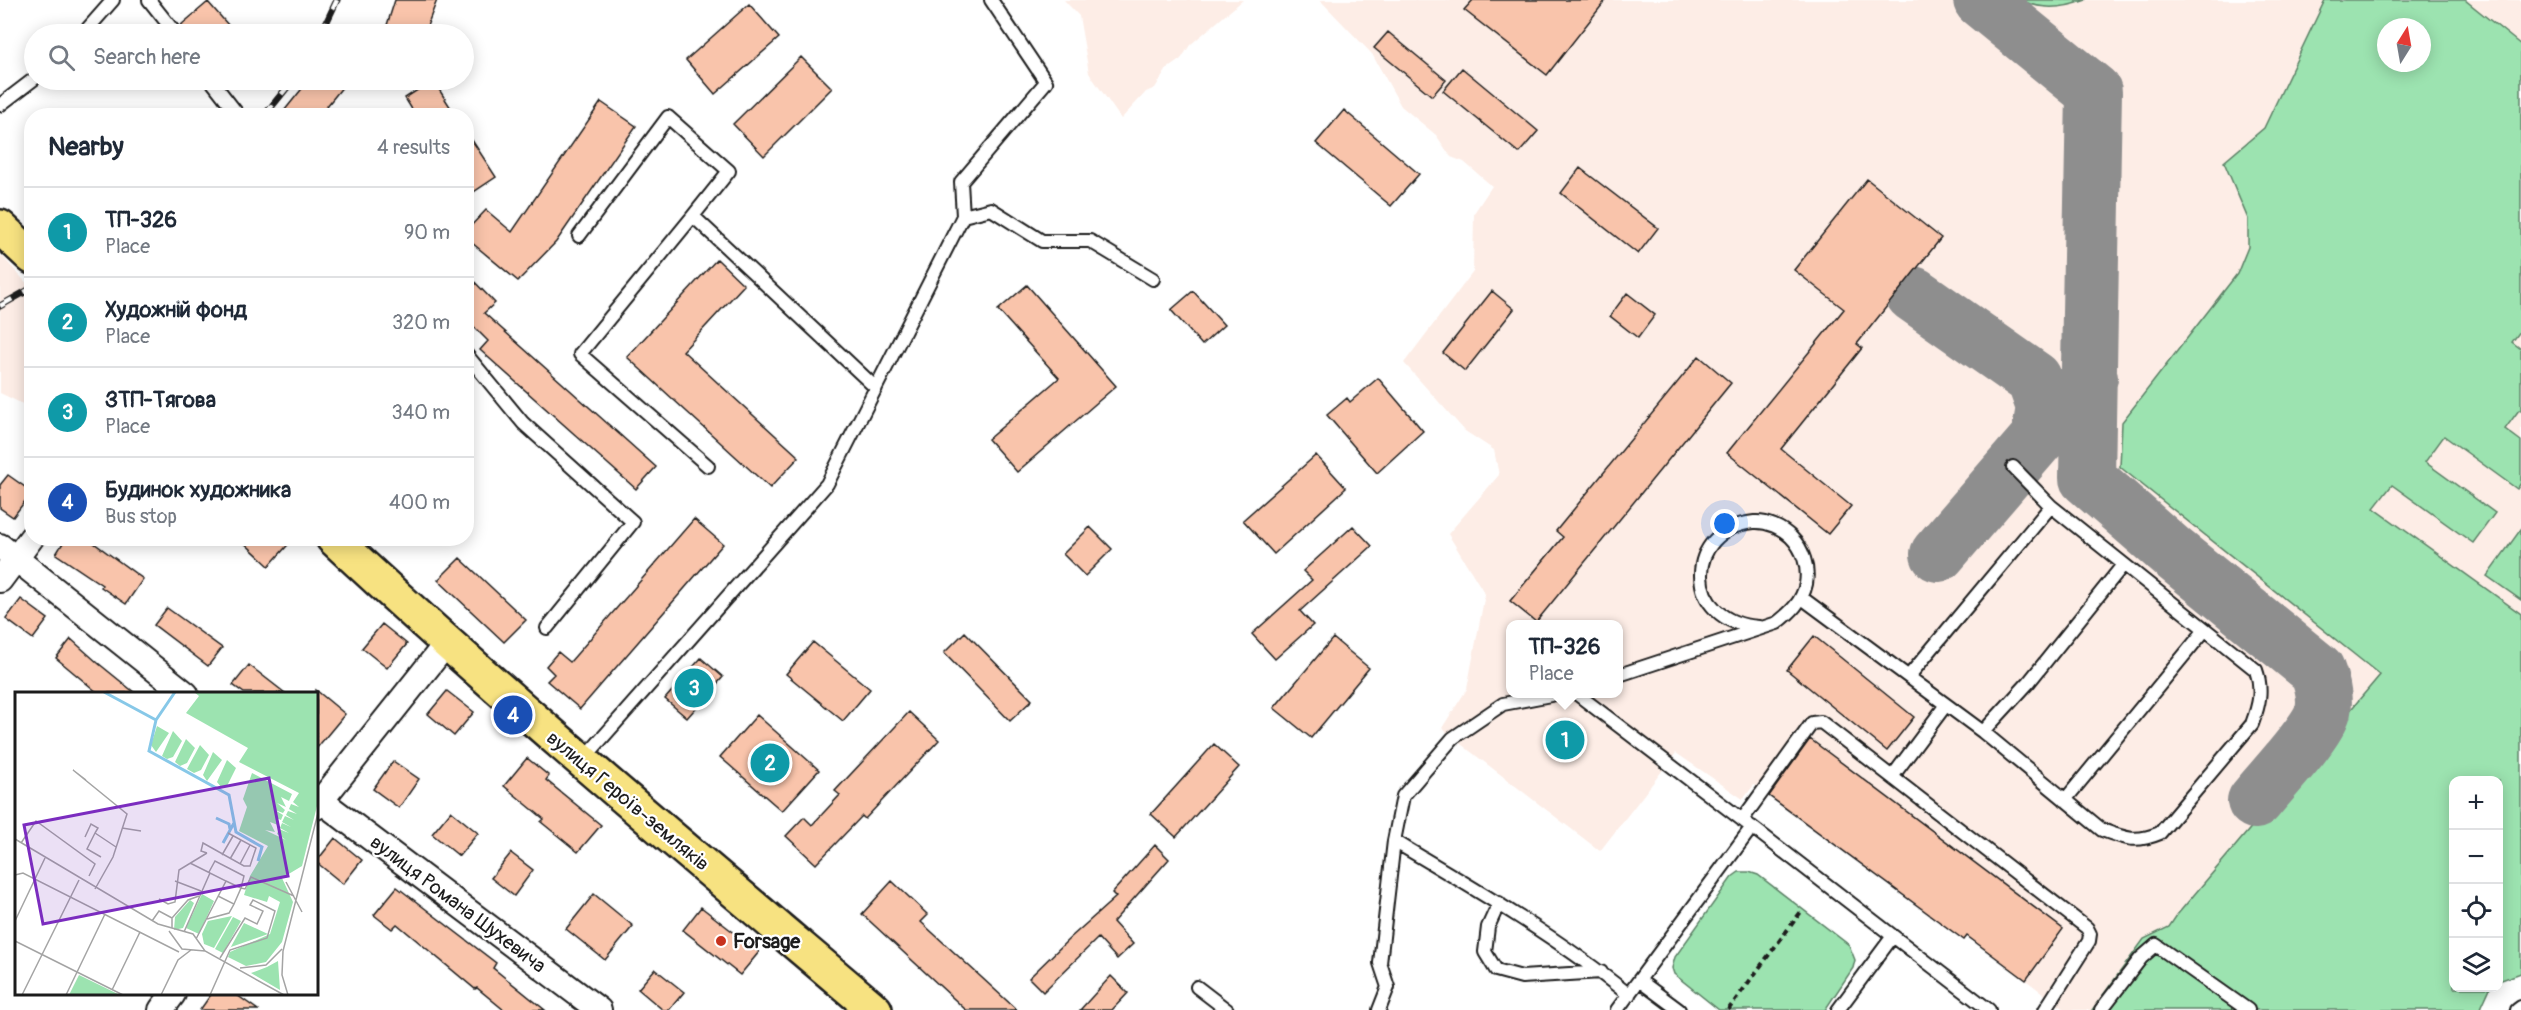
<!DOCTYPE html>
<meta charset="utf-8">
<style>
body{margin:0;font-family:Pangolin,sans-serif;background:#f6f6f7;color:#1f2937}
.controls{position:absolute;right:18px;bottom:18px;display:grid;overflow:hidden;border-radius:12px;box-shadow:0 3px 15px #0003}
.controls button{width:54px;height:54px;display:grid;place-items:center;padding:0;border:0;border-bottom:2px solid #e0e1e3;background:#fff;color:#1f2937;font:30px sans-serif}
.compass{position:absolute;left:2377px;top:18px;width:54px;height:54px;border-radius:50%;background:#fff;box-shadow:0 3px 15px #0003;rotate:11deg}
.you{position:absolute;left:1725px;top:524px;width:21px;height:21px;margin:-15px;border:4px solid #fff;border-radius:50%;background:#1a73e8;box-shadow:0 0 0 9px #1a73e833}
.badge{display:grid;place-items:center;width:39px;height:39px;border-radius:50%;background:#b45309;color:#fff;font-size:20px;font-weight:700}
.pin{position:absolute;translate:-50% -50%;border:3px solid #fff;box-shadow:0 2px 6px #0006}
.popup{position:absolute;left:1506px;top:620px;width:117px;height:78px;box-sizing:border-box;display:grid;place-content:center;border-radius:12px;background:#fff;filter:drop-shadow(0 2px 4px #0005);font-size:20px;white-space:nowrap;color:#747a83}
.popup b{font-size:22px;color:#1f2937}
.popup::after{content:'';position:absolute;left:50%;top:100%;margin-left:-12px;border:12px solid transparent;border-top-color:#fff}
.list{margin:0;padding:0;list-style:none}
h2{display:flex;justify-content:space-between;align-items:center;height:78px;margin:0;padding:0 24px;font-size:26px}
h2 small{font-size:20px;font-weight:400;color:#747a83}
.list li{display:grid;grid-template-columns:39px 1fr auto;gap:18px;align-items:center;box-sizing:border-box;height:90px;padding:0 24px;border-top:2px solid #e0e1e3}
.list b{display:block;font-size:22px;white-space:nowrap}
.list p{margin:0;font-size:20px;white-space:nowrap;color:#747a83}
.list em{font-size:20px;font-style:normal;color:#747a83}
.icon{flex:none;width:33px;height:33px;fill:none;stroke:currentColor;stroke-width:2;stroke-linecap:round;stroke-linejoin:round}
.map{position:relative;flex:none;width:2521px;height:1010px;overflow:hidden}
.search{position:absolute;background:#fff;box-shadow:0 3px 15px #0003;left:24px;top:24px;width:450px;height:66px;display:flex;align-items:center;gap:15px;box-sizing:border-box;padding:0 21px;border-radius:33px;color:#747a83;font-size:22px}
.panel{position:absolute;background:#fff;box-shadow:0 3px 15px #0003;left:24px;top:108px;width:450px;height:438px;border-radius:24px}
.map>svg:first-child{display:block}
.built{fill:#fdede6;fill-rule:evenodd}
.green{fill:#9ce3b0;stroke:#5c8066;stroke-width:1.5;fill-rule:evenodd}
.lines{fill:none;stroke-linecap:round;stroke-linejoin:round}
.taxiway{stroke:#8e8e8e;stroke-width:56}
.building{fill:#f9c4ab;stroke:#1c1c1c;stroke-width:1.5}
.lane-casing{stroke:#1c1c1c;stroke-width:16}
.street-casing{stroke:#1c1c1c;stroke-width:28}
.primary-casing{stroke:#1c1c1c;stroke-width:38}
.path{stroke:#1c1c1c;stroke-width:4;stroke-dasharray:6 4.5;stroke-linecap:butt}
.lane{stroke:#fff;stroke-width:12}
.street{stroke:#fff;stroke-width:24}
.primary{stroke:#f7e281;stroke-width:33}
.rail-casing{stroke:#1c1c1c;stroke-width:7}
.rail{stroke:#fff;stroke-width:4.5;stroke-dasharray:14;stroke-linecap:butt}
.poi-dot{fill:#c8321e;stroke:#fff;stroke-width:2}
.labels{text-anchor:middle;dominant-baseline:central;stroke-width:4.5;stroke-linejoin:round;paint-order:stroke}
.street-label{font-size:20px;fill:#1c1c1c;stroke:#fff}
.poi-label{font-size:20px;font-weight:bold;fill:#1c1c1c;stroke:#fff;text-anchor:start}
.inset-river{fill:none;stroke:#87c8e8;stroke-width:3}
.inset-road{fill:none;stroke:#a4a4a4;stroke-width:1.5}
.view{fill:#7b2cbf;fill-opacity:0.15;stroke:#7b2cbf;stroke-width:3}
.inset-edge{fill:none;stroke:#1c1c1c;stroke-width:3}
</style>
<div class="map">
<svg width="2521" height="1010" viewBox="0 0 2521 1010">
<rect width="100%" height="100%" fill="#fff"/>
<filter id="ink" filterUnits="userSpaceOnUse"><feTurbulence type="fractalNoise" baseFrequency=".0167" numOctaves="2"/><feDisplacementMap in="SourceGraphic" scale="12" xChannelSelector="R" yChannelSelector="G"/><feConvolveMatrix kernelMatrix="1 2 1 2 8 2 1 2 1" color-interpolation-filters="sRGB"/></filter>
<g filter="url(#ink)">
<!-- built -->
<path class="built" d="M1064 0H1243L1190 45 1181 59 1167 69 1155 88 1146 92 1121 119 1089 73 1079 16Z
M1320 0H2521V935L2498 780H2454V988L2439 1010 2144 939 2092 1010H2065L1968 936 1964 940 1754 785 1743 799 1676 753 1600 851 1453 738 1442 728 1467 689 1485 594 1448 534 1499 475 1494 450 1465 431 1404 363 1473 272 1474 213 1492 186 1464 162 1451 157 1436 135 1401 106 1372 54ZM2386 27H2422V63H2386ZM1511 624H1619V694H1511Z
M2 256 31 288V408L0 393V257Z"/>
<!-- green -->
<path class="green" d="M2021 0H2086C2065 8 2042 11 2021 0Z
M2325 0H2465L2521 45V330L2512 342 2521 349V411L2519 410 2505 429 2521 441V483L2517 489 2444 436 2425 462 2495 513 2473 543 2392 485 2374 508 2521 614V973L2499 981 2498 780H2454V988H2490L2480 1010H2092L2144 939 2169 927 2177 915 2380 675 2120 467 2122 422 2237 274 2248 247V219L2224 162 2264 128ZM2386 27H2422V63H2386Z
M2521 529V600L2487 576Z
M1739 872H1749L1758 875 1849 945 1855 960 1853 968 1825 1010H1719L1674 974 1672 968 1675 957 1732 877Z"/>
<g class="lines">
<!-- taxiway -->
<path class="taxiway" d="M1981 0 2094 92 2087 478 2173 553 2317 670C2322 683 2326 697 2323 711 2317 733 2271 781 2255 801
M1913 294 2034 379 2044 407 2039 437
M1938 554 2090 378"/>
</g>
<!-- building -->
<path class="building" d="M395 0H437L424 34H415L387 25Z
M1473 0H1606L1547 75 1464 10Z
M208 2 236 34H189L181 25Z
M749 4 779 38 715 94 686 60Z
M1388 32 1446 80 1432 96 1374 48Z
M801 57 832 88 764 156 733 124Z
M1462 68 1538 131 1519 153 1443 91Z
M309 80H348L319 116H280Z
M433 80 456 116H416L405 98Z
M601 102 636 126 556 242 518 281 466 238V231L486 210 512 232Z
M1344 110 1419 174 1391 206 1316 143Z
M466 131 496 177 466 197Z
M1580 168 1658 228 1638 254 1561 193Z
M1867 179 1941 238 1857 344 1862 348 1781 449 1851 506 1828 534 1727 453 1844 309 1794 270Z
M717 259 744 285 683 351 799 457 770 488 627 357Z
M466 273 495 303 484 313 656 467 636 489 480 350 488 341 472 325 466 330Z
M1027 285 1116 386 1017 472 988 439 1059 378 998 310Z
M1193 291 1224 325 1202 345 1171 310Z
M1492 291 1514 309 1465 371 1443 353Z
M1627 293 1655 315 1638 338 1610 316Z
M1699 356 1731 383 1536 622 1510 601 1563 537 1556 531Z
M1378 378 1423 431 1377 473 1327 415 1347 398 1350 402Z
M1316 455 1346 488 1274 554 1243 520Z
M8 475 32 492 13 517 0 508V485Z
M694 519 723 544 580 709 547 681 554 674 546 666 558 652 570 662Z
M1353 526 1372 546 1300 611 1313 625 1275 659 1252 634 1312 580 1303 571Z
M1090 527 1112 549 1085 576 1063 554Z
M66 538H87L143 579 126 604 101 587 102 585 56 554Z
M239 538H294L269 566Z
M460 558 526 620 504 642 438 580Z
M21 599 48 619 33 639 6 619Z
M167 608 222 648 208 666 154 625Z
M382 624 407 644 387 668 362 648Z
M965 632 1032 700 1010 721 944 653Z
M1814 636 1914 717 1887 751 1787 670Z
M1333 638 1369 668 1311 738 1274 708Z
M71 639 98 663 135 693H98L56 658Z
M813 642 870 689 843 721 786 674Z
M701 658 723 677 687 718 665 699Z
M249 665 285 693H244L233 685Z
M316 690 345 714 316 749Z
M447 691 474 712 454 736 428 714Z
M909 712 939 740 865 819 862 816 816 864 786 836 804 817 812 825 840 795 835 791Z
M757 715 819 770 782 811 720 757Z
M1565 724 1582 737 1566 757 1549 744Z
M1810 739 2063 929 2026 980 1967 936 1964 940 1769 796Z
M1214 744 1239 767 1176 837 1151 814Z
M527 758 549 776 546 780 601 825 578 852 541 822 544 819 504 786Z
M393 761 419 779 399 808 373 789Z
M451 811 478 833 459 856 432 834Z
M335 838 362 860 343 884 316 862Z
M1155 845 1169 859 1113 922 1133 944 1117 959 1098 938 1043 992 1029 978 1070 938 1116 897 1112 893Z
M511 853 533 870 514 896 491 878Z
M892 881 928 915 921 922 1017 1010H966L862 914Z
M397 887 496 963 493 968 545 1010H504L477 988 475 989 397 924 392 929 374 915Z
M594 894 633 926 605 960 566 929Z
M701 907 759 952 740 975 683 930Z
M655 969 684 992 669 1010H663L638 989Z
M1111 976 1128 993 1112 1010H1080Z
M212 993H234L258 1010H200Z"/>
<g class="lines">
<defs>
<path id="lane" d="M149 0 176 34
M83 34 113 0
M211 80 239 116
M0 105 34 79
M963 216 991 209 1042 241H1090L1153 279
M579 236 668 117 729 171 693 216
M466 354 523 423 633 522 547 628
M708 466 580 354 693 216 876 388
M1802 598 1983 732 2102 830C2126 839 2136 843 2160 833L2252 724C2259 705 2263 690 2256 670L2051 506 2013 467
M1619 675 1777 623C1791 612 1802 602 1806 584 1809 567 1803 549 1791 537 1782 528 1767 521 1754 522 1683 529 1682 623 1759 627
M1909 676 2051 506
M1577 694 1749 825
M1983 732 2029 682 2123 565
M582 761 827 484 963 216 961 182 1046 82 991 0
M1892 777 1945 706
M2065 800 2204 631
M1742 820 1812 723 1821 722 2087 928 2090 934 2089 941 2045 1010
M1394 841C1475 889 1556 936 1629 995
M1499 903 1488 927 1485 952 1496 970 1522 977 1601 972
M1893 936 1989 1010
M1640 981 1679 1010
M1197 987 1227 1010
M1379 1010 1388 987 1380 963 1394 841 1403 796 1453 738 1503 704 1556 694
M1617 1010 1752 827 1893 936 1838 1010
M2101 1010 2141 958 2156 945 2248 1010
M2517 1010 2521 1007"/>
<path id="street" d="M0 546 186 694
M0 580 32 537
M316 797 599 1010
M316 807 446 644
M161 1010 173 994"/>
<path id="primary" d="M0 227 32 257
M333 538C508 702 692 855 875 1010"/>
</defs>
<!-- lane casing -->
<use href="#lane" class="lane-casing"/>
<!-- street casing -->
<use href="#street" class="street-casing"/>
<!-- primary casing -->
<use href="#primary" class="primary-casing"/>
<!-- path -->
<path class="path" d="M1728 1010 1803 909"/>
<!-- lane -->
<use href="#lane" class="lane"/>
<!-- street -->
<use href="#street" class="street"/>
<!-- primary -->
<use href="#primary" class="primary"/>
<defs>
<path id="rail" d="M321 34 337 0
M264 116 293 80
M0 306 32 288"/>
</defs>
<!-- rail casing -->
<use href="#rail" class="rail-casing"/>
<!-- rail -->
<use href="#rail" class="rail"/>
</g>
</g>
<!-- markers -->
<circle class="poi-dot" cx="721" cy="941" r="6"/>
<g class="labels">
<!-- street labels -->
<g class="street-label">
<text transform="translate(628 801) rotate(40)">вулиця Героїв-земляків</text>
<text transform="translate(458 904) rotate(37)">вулиця Романа Шухевича</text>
</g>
<!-- poi labels -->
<g class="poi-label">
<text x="733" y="941">Forsage</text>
</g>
</g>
<!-- overview -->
<g transform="translate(15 692)">
<rect width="303" height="303" fill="#fff"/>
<path d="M179 0H303V110L287 174 267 186 278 210 267 250 251 270 231 274 213 265 215 260 255 242 265 210 254 204 252 210 229 203 235 184 253 154 224 139 232 115 228 107 237 81 277 102 274 109 266 105 271 115 262 111 270 118 268 121 260 118 268 123 266 128 261 126 263 133 255 130 260 140 250 138 271 148 262 142 264 137 274 141 265 136 267 131 276 135 267 130 270 124 279 128 271 123 273 119 282 122 274 117 276 112 284 115 278 110 284 101 224 70 233 56 171 21 184 4ZM142 34 154 41 141 60 136 53ZM158 39 167 49 158 65 152 67 147 64ZM171 47 180 56 172 71 165 74 160 70ZM185 53 194 63 186 78 179 81 172 77ZM198 60 207 68 192 89 188 83ZM212 68 221 76 212 94 206 95 202 90ZM187 202 199 209 184 242 171 236ZM175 208 179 211 168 236 159 238 160 225ZM217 224 199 256 189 252 187 242 193 229ZM218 225 226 229 208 261 200 257ZM229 231 253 242 216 255 212 262ZM263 269 265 298 236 281 252 275ZM64 283 105 303H54Z" fill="#9ce3b0"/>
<path class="inset-river" d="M89 0 141 28M160 0 141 28 134 59 214 103 221 140 247 155 243 169M201 126 214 132 215 137M208 151 219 131"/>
<path class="inset-road" d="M71 88 58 78 112 122 98 165 80 197M107 136 126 139M70 145 76 132 83 136 80 141M0 147 143 232 178 242 190 259 269 303M6 151 21 129 80 172 74 184M192 161 186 159 188 151 229 174H235L241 156 213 141M207 163 218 144M86 165 72 157 80 141 101 155M215 167 226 148M175 171 195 181M225 172 235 153M194 180 200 169 229 184 226 196M0 183 8 181 164 260M160 189 186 199M211 189 226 196 219 212M271 190 287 220M226 196 230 197 236 185 279 204M144 207 153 212 160 210 164 178 192 161M192 227 214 221 219 212 203 204M0 229 30 166M137 229 144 219 157 226M157 236V226L173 208 184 204M154 239 167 257 190 259M169 240 195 181 211 189 181 247M0 249 108 303M225 276 251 273 267 257M97 298 125 240M7 303 64 188M51 303 90 222M146 303 163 268 176 258M195 303 215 258 252 246 260 219 238 208 235 213 248 219 242 232 230 226 205 266M273 303 267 283 268 259 303 121"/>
<path class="view" d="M254 86 273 184 28 232 9 133Z"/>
<rect width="303" height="303" class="inset-edge"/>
</g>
</svg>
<div class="controls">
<button>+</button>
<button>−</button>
<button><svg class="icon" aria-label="locate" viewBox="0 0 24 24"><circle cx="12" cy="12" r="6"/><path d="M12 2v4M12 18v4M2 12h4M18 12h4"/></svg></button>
<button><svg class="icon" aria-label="layers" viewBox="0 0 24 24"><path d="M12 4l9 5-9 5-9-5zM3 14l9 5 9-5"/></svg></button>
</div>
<svg class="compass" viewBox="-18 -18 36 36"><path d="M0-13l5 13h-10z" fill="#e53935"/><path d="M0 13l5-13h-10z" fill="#747a83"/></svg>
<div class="you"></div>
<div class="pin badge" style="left:1565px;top:740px;background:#0f9aa8">1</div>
<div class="popup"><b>ТП-326</b>Place</div>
<div class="pin badge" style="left:770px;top:763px;background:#0f9aa8">2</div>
<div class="pin badge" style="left:694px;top:688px;background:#0f9aa8">3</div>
<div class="pin badge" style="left:513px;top:715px;background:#1a4fb4">4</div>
<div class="search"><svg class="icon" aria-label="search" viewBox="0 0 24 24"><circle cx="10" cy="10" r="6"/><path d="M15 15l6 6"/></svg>Search here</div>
<section class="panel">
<h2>Nearby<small>4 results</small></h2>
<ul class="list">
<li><span class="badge" style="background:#0f9aa8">1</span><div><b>ТП-326</b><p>Place</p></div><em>90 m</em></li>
<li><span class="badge" style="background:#0f9aa8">2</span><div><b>Художній фонд</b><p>Place</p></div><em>320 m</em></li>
<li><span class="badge" style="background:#0f9aa8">3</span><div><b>ЗТП-Тягова</b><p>Place</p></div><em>340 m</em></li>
<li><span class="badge" style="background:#1a4fb4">4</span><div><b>Будинок художника</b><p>Bus stop</p></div><em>400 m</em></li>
</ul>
</section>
</div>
